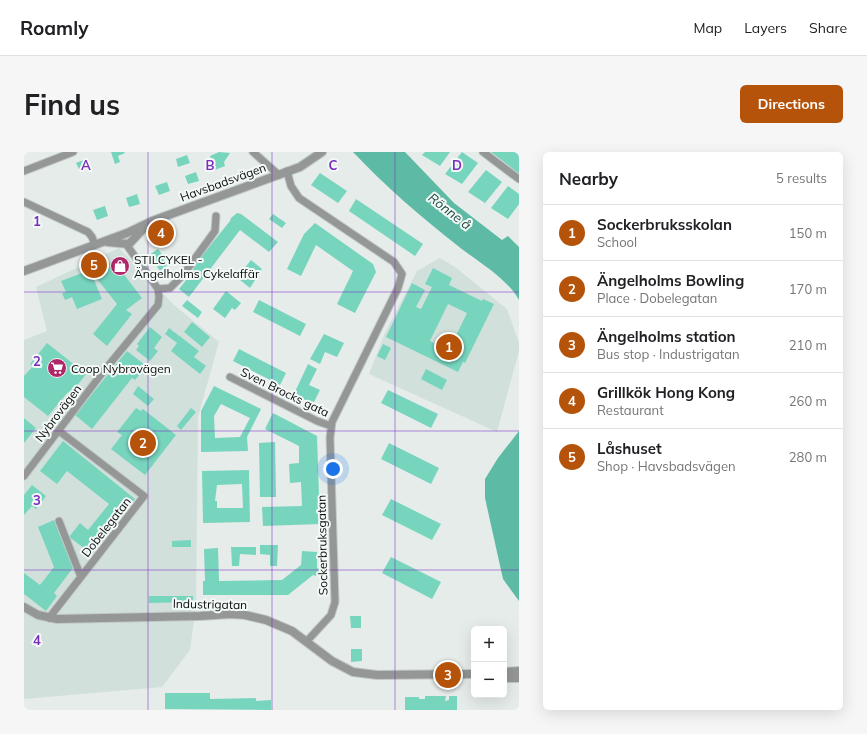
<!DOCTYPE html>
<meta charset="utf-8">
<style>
body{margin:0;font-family:Mulish,sans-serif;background:#f6f6f6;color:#202124}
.controls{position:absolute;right:12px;bottom:12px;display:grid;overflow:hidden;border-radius:6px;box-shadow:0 4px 16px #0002}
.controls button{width:36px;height:36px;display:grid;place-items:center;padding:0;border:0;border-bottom:1px solid #e0e0e0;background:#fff;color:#202124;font:20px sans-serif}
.you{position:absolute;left:309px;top:317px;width:14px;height:14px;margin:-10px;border:3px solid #fff;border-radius:50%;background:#1a73e8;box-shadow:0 0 0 6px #1a73e833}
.badge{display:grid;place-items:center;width:26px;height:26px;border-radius:50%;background:#b45309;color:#fff;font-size:13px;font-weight:700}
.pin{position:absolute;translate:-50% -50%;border:2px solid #fff;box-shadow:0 1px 4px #0006}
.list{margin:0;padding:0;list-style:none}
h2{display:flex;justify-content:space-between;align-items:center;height:52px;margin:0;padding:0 16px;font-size:17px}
h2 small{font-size:13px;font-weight:400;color:#757577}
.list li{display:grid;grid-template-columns:26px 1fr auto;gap:12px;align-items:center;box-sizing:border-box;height:56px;padding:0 16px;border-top:1px solid #e0e0e0}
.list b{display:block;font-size:15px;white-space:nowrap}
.list p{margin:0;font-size:13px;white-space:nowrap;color:#757577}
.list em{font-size:13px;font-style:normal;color:#757577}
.map{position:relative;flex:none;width:495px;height:558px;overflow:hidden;border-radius:6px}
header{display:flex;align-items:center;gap:24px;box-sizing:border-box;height:56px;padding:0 20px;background:#fff;border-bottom:1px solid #e0e0e0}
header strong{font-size:19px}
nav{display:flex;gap:22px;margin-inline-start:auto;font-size:14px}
.intro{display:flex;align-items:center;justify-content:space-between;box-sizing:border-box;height:96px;padding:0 24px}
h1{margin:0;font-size:28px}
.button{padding:10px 18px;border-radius:6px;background:#b45309;color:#fff;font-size:14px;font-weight:700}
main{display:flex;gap:24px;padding:0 24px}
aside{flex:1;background:#fff;border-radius:6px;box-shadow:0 4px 16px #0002}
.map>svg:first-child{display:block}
.built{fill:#d1e0db}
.water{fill:#5dbba5}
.building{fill:#77d5be;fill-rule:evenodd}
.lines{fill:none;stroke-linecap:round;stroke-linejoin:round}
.minor-casing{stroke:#c2c8c7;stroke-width:9}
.tertiary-casing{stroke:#c2c8c7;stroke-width:10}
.minor{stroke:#949796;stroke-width:7}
.tertiary{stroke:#949796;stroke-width:8}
.grid{fill:none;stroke:#7b2cbf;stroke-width:1;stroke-opacity:0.55}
.labels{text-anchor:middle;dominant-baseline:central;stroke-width:4;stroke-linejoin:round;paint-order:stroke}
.street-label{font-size:12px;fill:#0c0e0d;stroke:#f3f9f7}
.poi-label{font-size:12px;fill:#0c0e0d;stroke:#f3f9f7;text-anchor:start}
.water-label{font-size:13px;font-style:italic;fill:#1d473e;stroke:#f3f9f7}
.grid-label{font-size:13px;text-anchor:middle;font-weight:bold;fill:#7b2cbf;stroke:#f3f9f7;stroke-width:4;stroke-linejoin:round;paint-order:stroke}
</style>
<header>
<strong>Roamly</strong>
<nav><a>Map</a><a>Layers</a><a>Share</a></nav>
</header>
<div class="intro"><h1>Find us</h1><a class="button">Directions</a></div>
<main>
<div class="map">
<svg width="495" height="558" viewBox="0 0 495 558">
<rect width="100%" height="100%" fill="#e5ecea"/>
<!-- built -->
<path class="built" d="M95 96 150 153 195 190 174 265 172 454 166 498 138 535 0 547V188L23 179 12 135Z
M416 106 431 115 483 157 495 191V199L473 280 345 222 361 181 393 119Z"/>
<!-- water -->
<path class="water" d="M329 0H381L430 51 478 88 484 84 495 95V148C484 127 453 109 434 94 397 65 361 34 329 0Z
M495 279V449L479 427 461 346V327L474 306Z"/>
<!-- building -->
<path class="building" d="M87 0H100L101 1 94 4 96 10 91 12Z
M195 0 206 1 200 10 201 14 191 18 186 4Z
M401 0H426L416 14 398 3Z
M438 0 454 11 438 32 421 22Z
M467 0H495V22L484 13Z
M163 3 166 11 154 15 152 7Z
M62 7 65 16 56 19 52 11Z
M462 18 478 30 461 51 444 40Z
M172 20 175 29 164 32 161 24Z
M296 21 323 39 314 51 287 33Z
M143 30 146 39 135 43 131 34Z
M484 34 495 42V52L484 67 467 56Z
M113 42 116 52 105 55 102 46Z
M332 47 399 92 391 104 325 59Z
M81 54 84 64 73 68 69 58Z
M213 61 217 62 254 90 245 100 216 78 165 145 155 137 170 118 168 116 206 69 207 66Z
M249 62 262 71 258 76 245 67Z
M291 71 349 112 352 120 331 161 313 152 329 119 292 93 277 124 263 117 280 82Z
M142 76 145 86 131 91 128 81Z
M134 97 145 112 136 119 125 103Z
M73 108 77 113 86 110 90 120 95 116 118 146 102 158 108 162 83 194 69 182 93 152 73 127 70 128 78 147 53 157 48 145 41 148 38 141 42 140 37 129 66 118 65 111Z
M227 108 238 117 226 136 211 124 217 117 219 118Z
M409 116 428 126 425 133 458 149 459 147 470 152 441 211 439 210 434 220 362 185 388 131 401 138 392 155 397 157 408 135 401 132ZM424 152 443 161 425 198 406 189Z
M202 139 217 151 211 158 208 156 201 166 189 157Z
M163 148 178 160 174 166 158 154Z
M235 148 282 172 276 184 229 160Z
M168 170 186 185 178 195 160 180Z
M126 175 138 185 130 196 134 199 126 209 112 198 115 194 113 192Z
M145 176 175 199 170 205 182 214 176 222 147 199 153 191 141 182Z
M300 182 320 191 313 205 301 200 296 212 286 207Z
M23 191 62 222 47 242 44 240 24 264 0 245V224L9 214 6 212Z
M359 192 367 196 361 208 353 204Z
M215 197 262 221 256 233 209 209Z
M103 199 125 216 119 223 117 221 111 228 108 226 68 277 51 263Z
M284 212 293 217 285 233 296 238 289 252 270 242Z
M402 217 423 228 418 238 397 227Z
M114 234 130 247 124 254 109 242Z
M190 234 237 257 223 285 224 299 177 300V259ZM197 252 226 266 216 285 191 286 190 264Z
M364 238 414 262 407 276 357 251Z
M112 256 117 259 119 257 152 283 121 323 87 297 98 283 93 280Z
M167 256 172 260 157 278 153 274Z
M249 261 293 284 296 372 239 374 238 355 278 354 277 330 266 331 265 312 275 311V294L241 277Z
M0 266 12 276 0 291Z
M39 289 111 347 68 402 45 385 56 371 64 378 85 352 43 319 33 332 16 319Z
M251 290 252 345H236L235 291Z
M365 291 415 316 407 332 357 307Z
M225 318 226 370 179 371 178 319ZM218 332 219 356H193V349H191L193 333Z
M8 333 22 344 12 357 8 354 0 363V343Z
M367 347 417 372 408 388 358 363Z
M30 368 49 416 30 441 33 444 22 459 0 442V421L16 433 30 415 14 375Z
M167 388V395H148V389Z
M236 393H254L253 414H246V403L236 402Z
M207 395H232V403L216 402 215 414H208Z
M194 396 195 429 258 428 277 413 278 399 293 400V416L295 417 292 424 289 423 264 443H179V429H181L180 397Z
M367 405 417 430 408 447 358 421Z
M125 444H169V450L125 451Z
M326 464H337V476H327Z
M327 497H338V509L327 510Z
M141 541H186V547L232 546V549L247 548V558L141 557Z
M401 544H422L421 549 425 548V544H433V558H381V545H395V547H401Z"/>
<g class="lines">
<defs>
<path id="minor" d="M229 0 255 23
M459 0 495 27
M0 19 49 0
M263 19 267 34 275 46 370 110 378 122 374 136 308 270 306 286 311 450 307 463 283 489
M0 50 64 80 68 85 71 93
M134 137 146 136 159 123 191 79 192 64
M206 225 293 269 307 274
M0 324 79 220 134 153 135 145 134 137 102 92
M35 369 57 425
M25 466 120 344 35 279"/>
<path id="tertiary" d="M83 90 105 92 120 76
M0 119 103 81 128 69 276 15 298 0
M0 455 14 463 33 467 176 464 207 462 221 463 242 468 268 479 308 509 329 520 353 523 450 522
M480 520 495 519
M480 526H495"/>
</defs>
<!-- minor casing -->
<use href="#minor" class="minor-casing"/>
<!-- tertiary casing -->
<use href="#tertiary" class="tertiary-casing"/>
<!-- minor -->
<use href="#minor" class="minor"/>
<!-- tertiary -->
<use href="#tertiary" class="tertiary"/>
</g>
<!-- grid -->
<path class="grid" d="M124 0V558M248 0V558M371 0V558M0 140H495M0 279H495M0 418H495"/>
<!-- icons -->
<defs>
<symbol id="shop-disc" viewBox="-11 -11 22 22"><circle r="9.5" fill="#af2669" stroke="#f3f9f7"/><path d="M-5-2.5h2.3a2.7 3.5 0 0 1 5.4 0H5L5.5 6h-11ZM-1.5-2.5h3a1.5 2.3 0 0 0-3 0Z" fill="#fff"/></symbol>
<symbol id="supermarket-disc" viewBox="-11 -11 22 22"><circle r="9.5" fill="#af2669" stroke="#f3f9f7"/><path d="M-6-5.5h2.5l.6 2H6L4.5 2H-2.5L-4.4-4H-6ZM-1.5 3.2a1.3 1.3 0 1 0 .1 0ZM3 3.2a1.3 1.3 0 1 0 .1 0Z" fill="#fff"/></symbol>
</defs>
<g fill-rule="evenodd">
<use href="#shop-disc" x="85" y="103" width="22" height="22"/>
<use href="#supermarket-disc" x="22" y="205" width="22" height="22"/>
</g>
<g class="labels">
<!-- street labels -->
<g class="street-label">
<text transform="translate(199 30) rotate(-20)">Havsbadsvägen</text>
<text transform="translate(261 240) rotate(26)">Sven Brocks gata</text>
<text transform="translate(34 261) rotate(-53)">Nybrovägen</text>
<text transform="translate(82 375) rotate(-52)">Dobelegatan</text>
<text transform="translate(298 393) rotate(-91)">Sockerbruksgatan</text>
<text transform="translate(186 452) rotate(1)">Industrigatan</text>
</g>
<!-- poi labels -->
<g class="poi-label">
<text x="110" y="107">STILCYKEL -<tspan x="110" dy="14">Ängelholms Cykelaffär</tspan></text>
<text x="47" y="216">Coop Nybrovägen</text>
</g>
<!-- water labels -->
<g class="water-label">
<text transform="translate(426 59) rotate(38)">Rönne å</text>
</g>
</g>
<g class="grid-label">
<text x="62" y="18">A</text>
<text x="186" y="18">B</text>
<text x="309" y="18">C</text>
<text x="433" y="18">D</text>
<text x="13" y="74">1</text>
<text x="13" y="214">2</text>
<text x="13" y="353">3</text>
<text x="13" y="493">4</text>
</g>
</svg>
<div class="controls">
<button>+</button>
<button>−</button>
</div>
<div class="you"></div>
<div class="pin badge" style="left:425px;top:195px">1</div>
<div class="pin badge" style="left:119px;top:291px">2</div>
<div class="pin badge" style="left:424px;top:523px">3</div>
<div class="pin badge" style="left:137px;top:81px">4</div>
<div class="pin badge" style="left:70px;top:113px">5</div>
</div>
<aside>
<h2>Nearby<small>5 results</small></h2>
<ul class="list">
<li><span class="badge">1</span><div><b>Sockerbruksskolan</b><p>School</p></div><em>150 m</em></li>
<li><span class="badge">2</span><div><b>Ängelholms Bowling</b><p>Place · Dobelegatan</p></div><em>170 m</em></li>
<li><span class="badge">3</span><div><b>Ängelholms station</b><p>Bus stop · Industrigatan</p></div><em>210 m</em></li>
<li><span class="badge">4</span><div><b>Grillkök Hong Kong</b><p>Restaurant</p></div><em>260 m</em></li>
<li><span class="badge">5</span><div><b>Låshuset</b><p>Shop · Havsbadsvägen</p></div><em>280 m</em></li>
</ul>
</aside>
</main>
